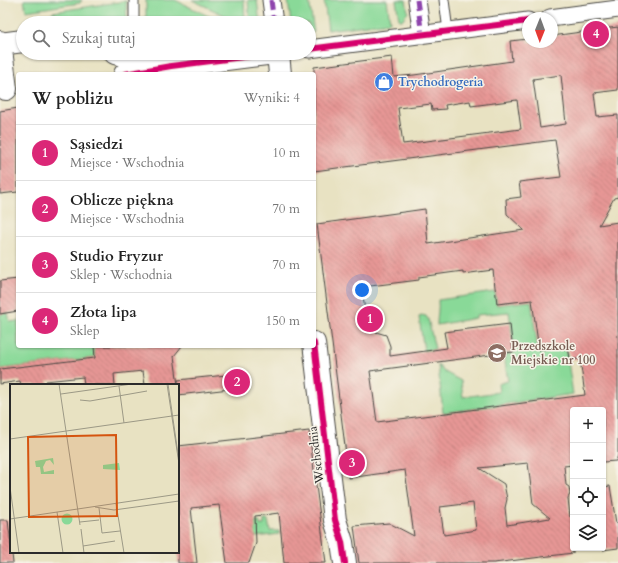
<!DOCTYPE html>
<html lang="pl">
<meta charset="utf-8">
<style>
body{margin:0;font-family:Cardo,serif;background:#f2f2f2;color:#222}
.controls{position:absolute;right:12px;bottom:12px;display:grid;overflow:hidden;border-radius:4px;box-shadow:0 1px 3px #0004}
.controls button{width:36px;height:36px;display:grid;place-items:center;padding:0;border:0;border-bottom:1px solid #e0e0e0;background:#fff;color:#222;font:20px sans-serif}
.compass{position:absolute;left:522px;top:12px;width:36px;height:36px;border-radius:50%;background:#fff;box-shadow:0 1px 3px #0004;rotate:181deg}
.you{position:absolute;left:362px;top:290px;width:14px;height:14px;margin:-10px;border:3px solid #fff;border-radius:50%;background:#1a73e8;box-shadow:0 0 0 6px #1a73e833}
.badge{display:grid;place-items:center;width:26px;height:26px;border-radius:50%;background:#db2777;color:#fff;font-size:13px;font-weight:700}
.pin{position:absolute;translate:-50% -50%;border:2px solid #fff;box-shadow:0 1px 4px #0006}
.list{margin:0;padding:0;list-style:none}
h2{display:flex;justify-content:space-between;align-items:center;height:52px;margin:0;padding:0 16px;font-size:17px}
h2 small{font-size:13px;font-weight:400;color:#767676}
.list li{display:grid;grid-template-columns:26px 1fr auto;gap:12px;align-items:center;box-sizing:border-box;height:56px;padding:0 16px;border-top:1px solid #e0e0e0}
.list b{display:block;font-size:15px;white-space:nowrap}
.list p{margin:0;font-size:13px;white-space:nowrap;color:#767676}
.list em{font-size:13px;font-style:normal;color:#767676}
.icon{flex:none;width:22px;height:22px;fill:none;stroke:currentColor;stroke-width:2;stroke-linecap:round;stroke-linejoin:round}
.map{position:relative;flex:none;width:618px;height:563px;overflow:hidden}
.search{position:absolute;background:#fff;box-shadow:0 1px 3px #0004;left:16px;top:16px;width:300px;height:44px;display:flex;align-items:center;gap:10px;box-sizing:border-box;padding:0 14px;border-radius:22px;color:#767676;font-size:15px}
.panel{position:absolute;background:#fff;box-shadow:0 1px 3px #0004;left:16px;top:72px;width:300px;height:276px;border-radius:4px}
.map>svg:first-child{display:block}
.green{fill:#89d998;stroke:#5a8262}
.building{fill:url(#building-back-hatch);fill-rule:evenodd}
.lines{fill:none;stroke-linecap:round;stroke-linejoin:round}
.service-casing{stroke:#474642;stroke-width:11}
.minor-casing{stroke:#474642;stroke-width:19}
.tertiary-casing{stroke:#474642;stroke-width:24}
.service{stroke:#fff;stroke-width:9}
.minor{stroke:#fff;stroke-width:17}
.tertiary{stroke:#fff;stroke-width:22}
.quiet{stroke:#8e44ad;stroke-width:5;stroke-dasharray:10 5;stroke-linecap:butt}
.cycleway-casing{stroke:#f7f3e8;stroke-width:8}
.cycleway{stroke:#d6006c;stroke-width:6}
.labels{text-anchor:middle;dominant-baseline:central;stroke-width:3;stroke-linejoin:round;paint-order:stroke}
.shop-label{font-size:12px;font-weight:bold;fill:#366cbe;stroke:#f7f3e8;text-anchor:start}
.education-label{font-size:12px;font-weight:bold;fill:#785e54;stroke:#f7f3e8;text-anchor:start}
.street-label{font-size:12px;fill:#2b2b2b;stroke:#f7f3e8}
.inset-road{fill:none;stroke:#9c9986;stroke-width:1}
.view{fill:#d5540f;fill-opacity:0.15;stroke:#d5540f;stroke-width:2}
.inset-edge{fill:none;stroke:#2b2b2b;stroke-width:2}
</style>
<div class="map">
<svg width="618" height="563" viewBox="0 0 618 563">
<defs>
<pattern id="building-back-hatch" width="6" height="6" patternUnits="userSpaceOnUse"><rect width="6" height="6" fill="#e79795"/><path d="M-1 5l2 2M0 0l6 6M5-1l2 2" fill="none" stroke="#bb7b7a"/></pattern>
</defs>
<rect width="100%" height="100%" fill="#f7f3e8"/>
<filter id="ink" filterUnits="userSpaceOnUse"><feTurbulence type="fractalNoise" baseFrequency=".025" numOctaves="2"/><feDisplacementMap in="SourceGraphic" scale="8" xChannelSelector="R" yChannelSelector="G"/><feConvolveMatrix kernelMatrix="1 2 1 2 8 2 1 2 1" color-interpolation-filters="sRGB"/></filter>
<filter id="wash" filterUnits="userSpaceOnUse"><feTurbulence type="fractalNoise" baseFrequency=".012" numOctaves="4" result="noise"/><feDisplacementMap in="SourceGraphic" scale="16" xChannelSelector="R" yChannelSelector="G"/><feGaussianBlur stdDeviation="0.9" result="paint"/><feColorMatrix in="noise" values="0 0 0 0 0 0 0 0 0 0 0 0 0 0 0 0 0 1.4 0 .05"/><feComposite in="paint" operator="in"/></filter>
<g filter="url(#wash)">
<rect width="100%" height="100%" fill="#e8e2c2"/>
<!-- green -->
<path class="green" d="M24 0H82L80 3 26 11Z
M146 0H175L223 23H146Z
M192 0H244L245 23H241Z
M248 0H257L260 23H250Z
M288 0H309L314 32H309V23H291Z
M324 0H387L390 22 328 30Z
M396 0H406L408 12 402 20H399Z
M126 1 127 23H53L52 12Z
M495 292 497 305 531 301 538 351 566 349 573 394 443 413 438 365 443 371 461 381 463 397 499 392 498 384 508 381 504 355 515 353 509 312 476 315V318L437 325C437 316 439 309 438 300Z
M8 313 10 322 18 321V346H94L95 358 0 369V314Z
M421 315 426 316 428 319 435 349 424 351 419 317Z
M264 520H268L270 531H279V534L240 539 238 523 259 521 260 525H264Z"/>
<g id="blocks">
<!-- building -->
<path class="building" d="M618 27V90L594 93 597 117 618 115V197L614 198 599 225 618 222V455L616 461 603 462V410H573V465L564 466 566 485 569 487 570 494 568 498 570 517 573 516V553L494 563H359L354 526 389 523 414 536 405 470 349 478 317 224 425 209 428 244 524 230 507 214 506 199 521 197 519 182 561 177 555 140 314 171V67L392 57 394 77 414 75 512 61 510 41 528 39V42H552V36ZM561 75 566 124 540 128 533 79ZM517 100 521 129 403 144 398 108 431 104 432 110 446 109 445 105 470 101 471 106ZM493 270 497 304 532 300 539 350 568 346 570 359H580L585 395 377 422 370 371 513 352 510 324 444 332 447 348 390 356V346L386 335 376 332 375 319 366 320 362 287 419 280V277L463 271V274ZM528 463 533 504 550 518 507 525 505 508 507 499 504 484 479 468ZM473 503 476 530 444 535 440 507Z
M18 108V192L0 194V111Z
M18 279V311L0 314V281Z
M94 346H182L174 356 178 385H145L143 371 114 374 115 385H84L83 377 46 381 50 385H21L20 381 0 384V369L95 358Z
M236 374 238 388 178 395V380Z
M309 431 326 563H284L279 513 255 516 256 543 249 563H227L219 505 191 508 197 563H178V446Z
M610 486 616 523H618V548L603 550V487Z
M0 520H8L13 563H0Z"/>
</g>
</g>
<g filter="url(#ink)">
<use href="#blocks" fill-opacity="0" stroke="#474642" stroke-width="1"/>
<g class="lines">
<defs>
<path id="service" d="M134 0V23
M444 0 448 31"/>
<path id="minor" d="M271 0 274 23
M417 0 422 35
M550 18 618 9
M309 49 528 21"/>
<path id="tertiary" d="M0 42 6 89
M0 44 23 41
M115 53 158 64
M278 53 280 74
M125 74 171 66 275 53
M314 343 335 520 342 542 345 563"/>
</defs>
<!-- service casing -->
<use href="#service" class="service-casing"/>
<!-- minor casing -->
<use href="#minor" class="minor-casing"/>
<!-- tertiary casing -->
<use href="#tertiary" class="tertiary-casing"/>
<!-- service -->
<use href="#service" class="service"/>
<!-- minor -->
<use href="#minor" class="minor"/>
<!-- tertiary -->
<use href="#tertiary" class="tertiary"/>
<!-- quiet -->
<path class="quiet" d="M271 0 274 23
M417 0 422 35"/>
<defs>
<path id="cycleway" d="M309 49 528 21
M125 74 171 66 275 53
M314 343 335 520 342 542 345 563"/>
</defs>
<!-- cycleway casing -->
<use href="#cycleway" class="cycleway-casing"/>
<!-- cycleway -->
<use href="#cycleway" class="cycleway"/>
</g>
</g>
<!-- icons -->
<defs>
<symbol id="shop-disc" viewBox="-11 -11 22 22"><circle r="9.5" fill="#3f7fe0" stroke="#f7f3e8"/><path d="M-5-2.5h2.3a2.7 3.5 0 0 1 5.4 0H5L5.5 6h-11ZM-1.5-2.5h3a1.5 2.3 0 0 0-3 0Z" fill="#fff"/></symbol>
<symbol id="school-disc" viewBox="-11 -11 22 22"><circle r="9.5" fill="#8d6e63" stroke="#f7f3e8"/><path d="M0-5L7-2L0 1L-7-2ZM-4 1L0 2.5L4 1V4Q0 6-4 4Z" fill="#fff"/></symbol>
</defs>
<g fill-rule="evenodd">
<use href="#shop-disc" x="373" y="71" width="22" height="22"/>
<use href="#school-disc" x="486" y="342" width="22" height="22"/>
</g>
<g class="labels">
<!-- shop labels -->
<g class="shop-label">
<text x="398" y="82">Trychodrogeria</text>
</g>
<!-- education labels -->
<g class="education-label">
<text x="511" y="346">Przedszkole<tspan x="511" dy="14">Miejskie nr 100</tspan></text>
</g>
<!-- street labels -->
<g class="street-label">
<text transform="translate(316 455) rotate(-97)">Wschodnia</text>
</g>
</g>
<!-- overview -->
<g transform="translate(10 384)">
<rect width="169" height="169" fill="#e8e2c2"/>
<path d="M43 74 44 81 40 76 36 77 33 83 34 88 44 86V90H31L30 83H26L25 77ZM109 79 110 86 93 85V81ZM51.5 135a5.5 5.5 0 1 1 11 0a5.5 5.5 0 1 1-11 0Z" fill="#89d998"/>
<path class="inset-road" d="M49 0 70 141M157 0 169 80M158 0 169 77M109 2 114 39M51 10 122 0M70 16 80 17 137 7M0 55 169 31M0 103 9 169M106 119 114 169M85 123 104 126 169 117M89 124 92 149 110 147M47 128 53 169M0 135 169 110M70 138 89 136M71 145 74 169M73 162 105 157"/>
<path class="view" d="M106 51 107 132 19 133 18 53Z"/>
<rect width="169" height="169" class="inset-edge"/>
</g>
</svg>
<div class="controls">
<button>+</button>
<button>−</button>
<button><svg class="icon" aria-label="locate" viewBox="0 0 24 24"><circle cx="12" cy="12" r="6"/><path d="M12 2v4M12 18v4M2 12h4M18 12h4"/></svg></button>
<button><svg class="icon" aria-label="layers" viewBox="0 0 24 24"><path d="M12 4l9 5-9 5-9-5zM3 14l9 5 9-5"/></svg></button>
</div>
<svg class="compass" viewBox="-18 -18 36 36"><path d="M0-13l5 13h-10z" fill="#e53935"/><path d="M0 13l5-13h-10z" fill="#767676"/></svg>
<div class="you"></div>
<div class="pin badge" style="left:370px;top:319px">1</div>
<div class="pin badge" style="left:237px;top:382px">2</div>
<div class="pin badge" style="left:352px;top:463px">3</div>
<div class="pin badge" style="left:596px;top:34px">4</div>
<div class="search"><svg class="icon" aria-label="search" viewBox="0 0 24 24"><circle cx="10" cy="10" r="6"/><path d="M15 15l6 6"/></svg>Szukaj tutaj</div>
<section class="panel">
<h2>W pobliżu<small>Wyniki: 4</small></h2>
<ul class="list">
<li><span class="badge">1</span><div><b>Sąsiedzi</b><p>Miejsce · Wschodnia</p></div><em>10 m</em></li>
<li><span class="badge">2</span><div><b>Oblicze piękna</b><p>Miejsce · Wschodnia</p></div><em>70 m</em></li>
<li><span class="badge">3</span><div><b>Studio Fryzur</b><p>Sklep · Wschodnia</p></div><em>70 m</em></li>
<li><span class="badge">4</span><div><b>Złota lipa</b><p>Sklep</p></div><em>150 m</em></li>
</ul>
</section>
</div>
